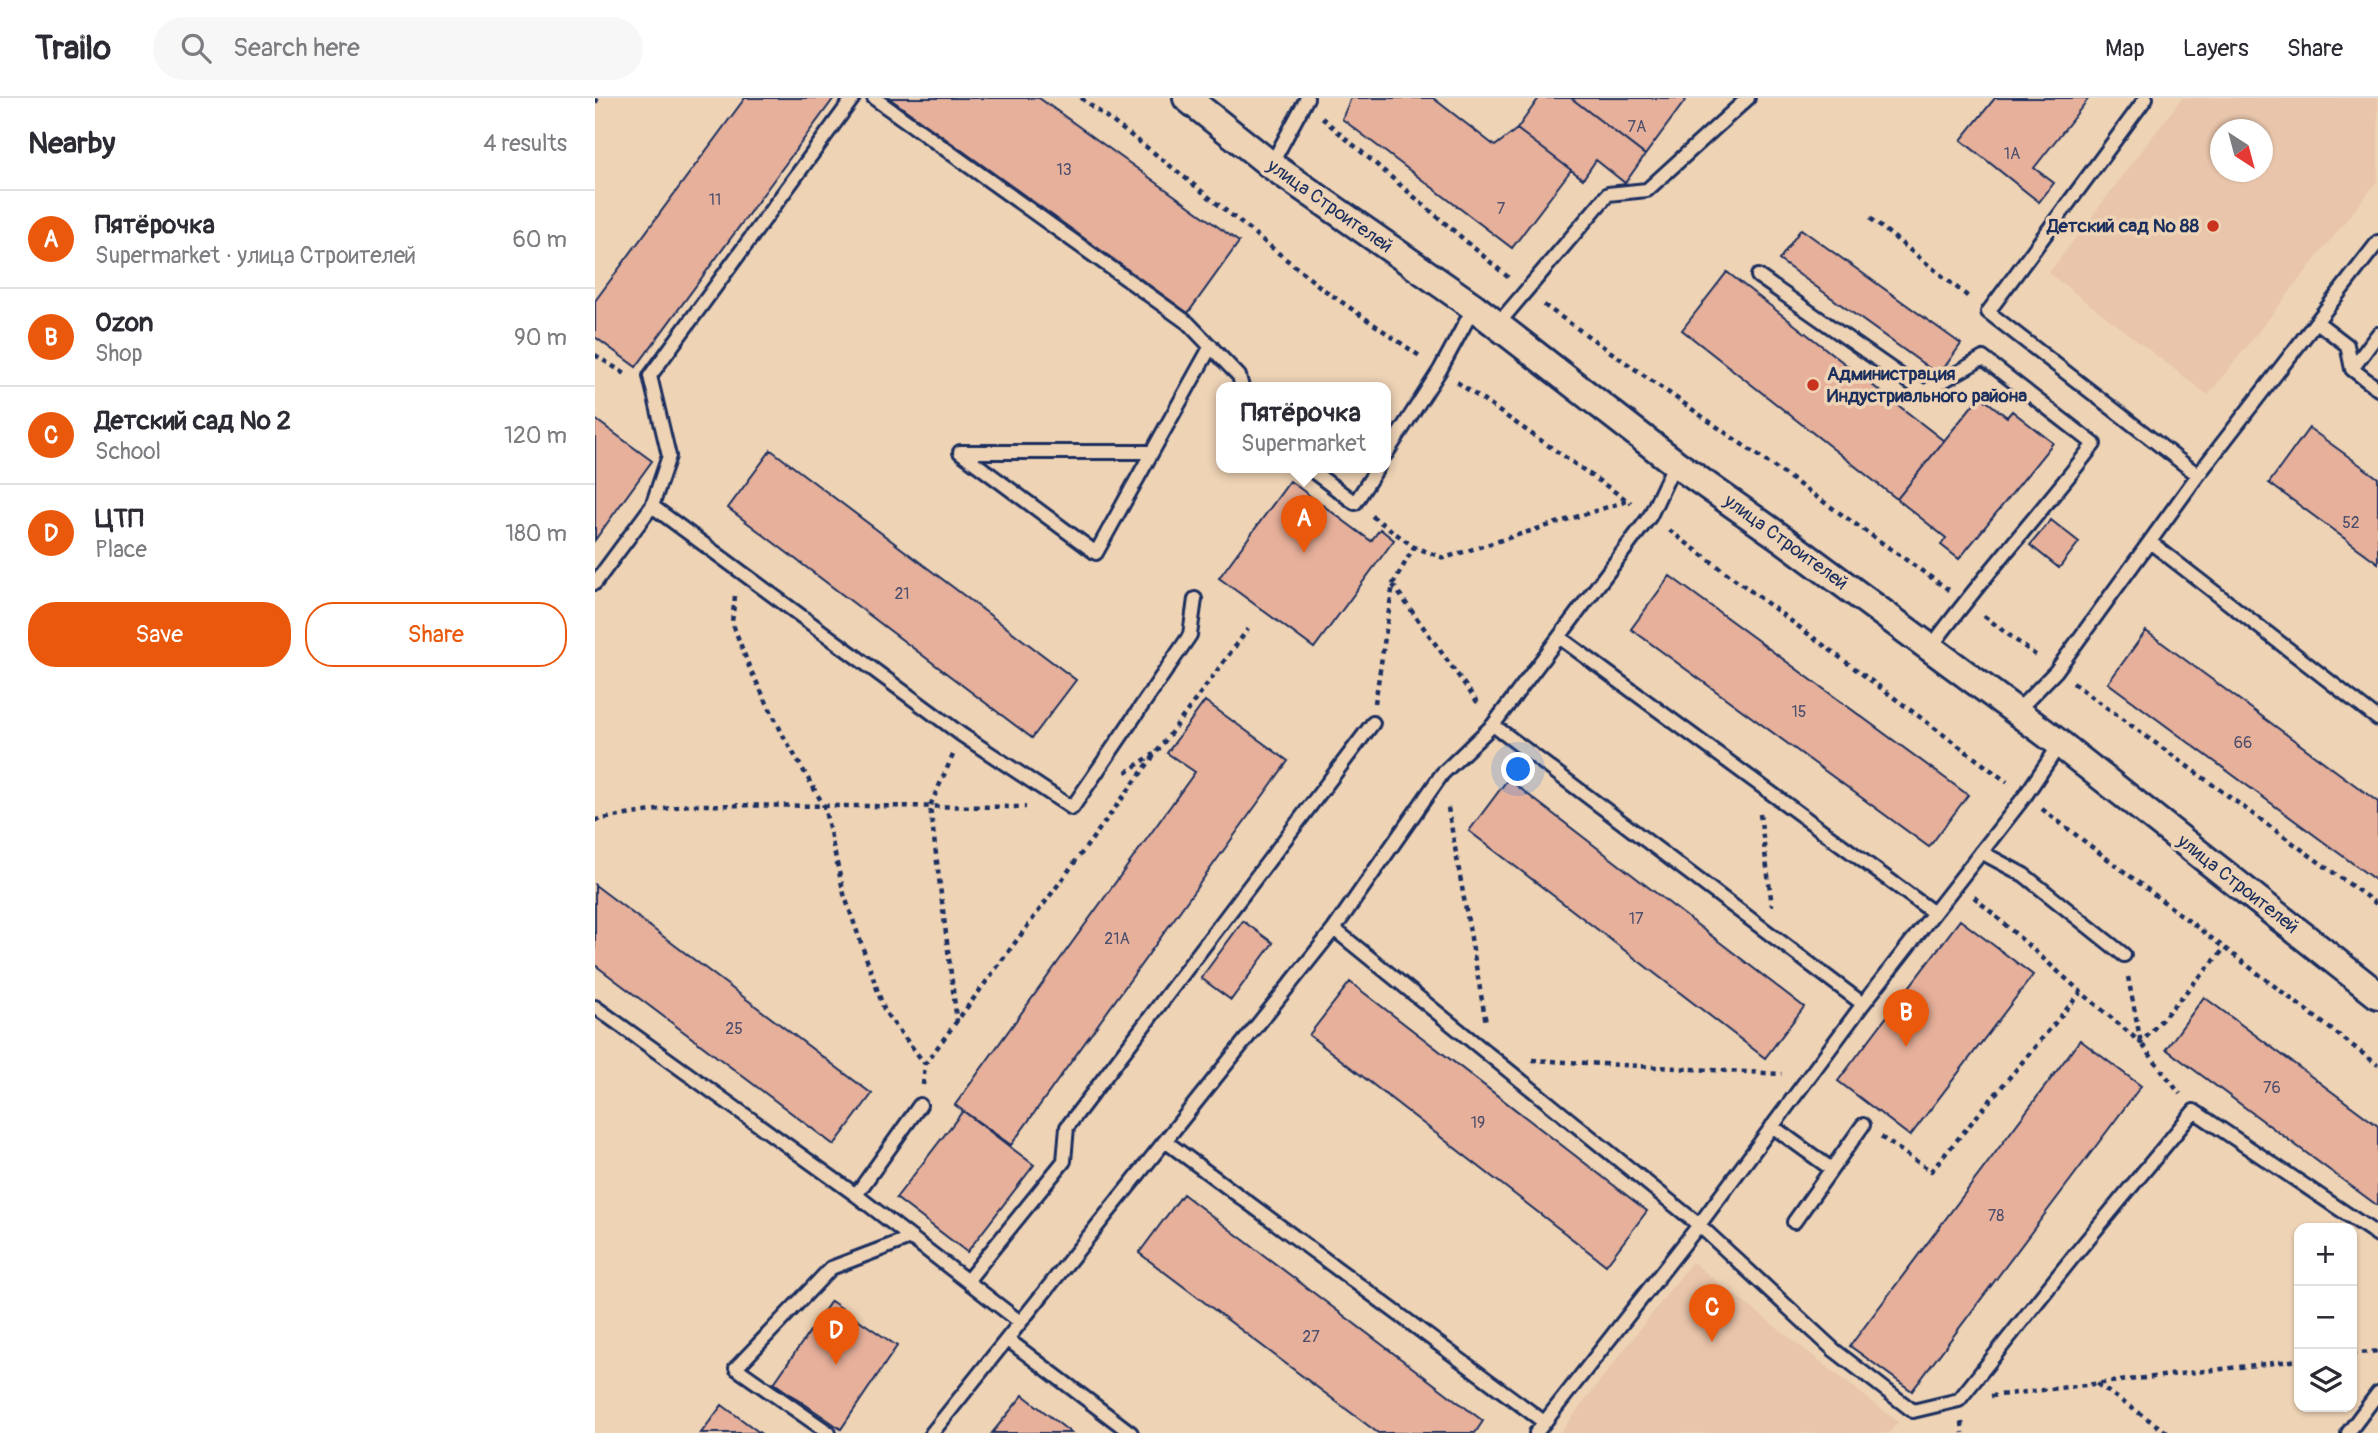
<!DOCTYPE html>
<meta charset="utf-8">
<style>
body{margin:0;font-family:Pangolin,sans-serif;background:#f7f7f7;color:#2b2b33}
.controls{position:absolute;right:21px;bottom:21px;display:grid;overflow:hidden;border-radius:14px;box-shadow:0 2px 5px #0004}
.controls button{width:63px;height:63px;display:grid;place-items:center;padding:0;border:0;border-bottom:2px solid #e1e1e2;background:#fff;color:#2b2b33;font:35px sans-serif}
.compass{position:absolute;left:1615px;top:21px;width:63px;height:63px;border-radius:50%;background:#fff;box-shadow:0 2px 5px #0004;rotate:144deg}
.you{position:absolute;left:924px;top:672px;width:24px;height:24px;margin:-18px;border:5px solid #fff;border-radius:50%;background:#1a73e8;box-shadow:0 0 0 10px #1a73e833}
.badge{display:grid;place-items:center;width:46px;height:46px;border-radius:50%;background:#ea580c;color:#fff;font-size:23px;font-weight:700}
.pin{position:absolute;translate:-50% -58px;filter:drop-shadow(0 2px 4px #0008)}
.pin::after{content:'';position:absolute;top:37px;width:24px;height:21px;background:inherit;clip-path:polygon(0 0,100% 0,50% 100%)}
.popup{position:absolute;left:621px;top:284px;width:175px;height:91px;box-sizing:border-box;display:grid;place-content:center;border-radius:14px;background:#fff;filter:drop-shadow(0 2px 5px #0005);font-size:23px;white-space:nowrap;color:#7c7c81}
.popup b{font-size:26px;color:#2b2b33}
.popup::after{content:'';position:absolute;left:50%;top:100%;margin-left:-14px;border:14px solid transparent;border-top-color:#fff}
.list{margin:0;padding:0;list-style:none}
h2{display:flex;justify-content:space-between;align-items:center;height:91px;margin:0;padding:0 28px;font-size:30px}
h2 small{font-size:23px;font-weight:400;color:#7c7c81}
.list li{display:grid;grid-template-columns:46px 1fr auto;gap:21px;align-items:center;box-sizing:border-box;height:98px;padding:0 28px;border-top:2px solid #e1e1e2}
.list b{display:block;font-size:26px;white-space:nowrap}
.list p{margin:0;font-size:23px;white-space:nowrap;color:#7c7c81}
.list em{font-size:23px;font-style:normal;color:#7c7c81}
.actions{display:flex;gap:14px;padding:21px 28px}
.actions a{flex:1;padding:16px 0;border:2px solid #ea580c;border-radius:28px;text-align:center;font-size:24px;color:#ea580c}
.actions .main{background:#ea580c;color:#fff}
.icon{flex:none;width:38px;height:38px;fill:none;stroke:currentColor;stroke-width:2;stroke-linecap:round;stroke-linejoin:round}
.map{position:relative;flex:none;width:1783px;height:1335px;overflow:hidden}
header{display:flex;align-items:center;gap:42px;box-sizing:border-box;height:98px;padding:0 35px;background:#fff;border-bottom:2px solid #e1e1e2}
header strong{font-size:33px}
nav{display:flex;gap:38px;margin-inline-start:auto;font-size:24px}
.search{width:490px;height:63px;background:#f7f7f7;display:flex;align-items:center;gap:18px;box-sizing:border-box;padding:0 24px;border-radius:38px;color:#7c7c81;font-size:26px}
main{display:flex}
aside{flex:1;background:#fff}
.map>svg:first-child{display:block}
.built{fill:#e8c5ab;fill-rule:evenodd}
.building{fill:#e6b09a;stroke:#1b2f5e;stroke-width:2}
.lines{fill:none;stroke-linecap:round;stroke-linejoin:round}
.service-casing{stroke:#1b2f5e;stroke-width:18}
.minor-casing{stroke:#1b2f5e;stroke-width:32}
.path{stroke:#1b2f5e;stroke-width:4.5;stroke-dasharray:5 5;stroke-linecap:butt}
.service{stroke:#eed3b5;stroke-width:12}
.minor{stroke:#eed3b5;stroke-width:26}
.poi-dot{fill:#c8321e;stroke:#eed3b5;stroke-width:2.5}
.labels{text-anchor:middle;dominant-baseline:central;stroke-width:7;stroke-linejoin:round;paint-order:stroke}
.number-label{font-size:16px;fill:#4e4f6d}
.street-label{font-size:19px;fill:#1b2f5e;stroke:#eed3b5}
.poi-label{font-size:19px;font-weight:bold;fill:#1b2f5e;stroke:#eed3b5;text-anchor:end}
</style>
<header>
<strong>Trailo</strong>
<div class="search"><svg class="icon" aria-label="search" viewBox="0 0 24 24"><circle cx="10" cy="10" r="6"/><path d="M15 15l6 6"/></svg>Search here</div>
<nav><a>Map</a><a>Layers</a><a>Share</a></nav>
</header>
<main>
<aside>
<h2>Nearby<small>4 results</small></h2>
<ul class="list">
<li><span class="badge">A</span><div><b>Пятёрочка</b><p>Supermarket · улица Строителей</p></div><em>60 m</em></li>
<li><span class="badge">B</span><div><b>Ozon</b><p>Shop</p></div><em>90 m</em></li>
<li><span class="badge">C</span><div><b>Детский сад № 2</b><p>School</p></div><em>120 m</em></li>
<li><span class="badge">D</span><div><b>ЦТП</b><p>Place</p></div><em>180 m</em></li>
</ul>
<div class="actions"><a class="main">Save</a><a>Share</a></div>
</aside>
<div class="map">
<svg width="1783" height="1335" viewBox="0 0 1783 1335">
<rect width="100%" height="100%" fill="#eed3b5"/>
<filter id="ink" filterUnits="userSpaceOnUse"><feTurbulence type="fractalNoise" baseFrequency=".0143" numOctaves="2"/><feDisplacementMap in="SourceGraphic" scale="14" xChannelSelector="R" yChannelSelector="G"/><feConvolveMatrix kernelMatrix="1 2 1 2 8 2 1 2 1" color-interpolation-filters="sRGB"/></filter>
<g filter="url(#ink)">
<!-- built -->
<path class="built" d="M1587 0H1783V82L1613 297 1454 175ZM1626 32H1668V74H1626Z
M1097 1164 1303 1324 1294 1335H965Z"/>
<!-- building -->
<path class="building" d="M150 0H239L41 269 0 239V203Z
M294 0H444L644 144 593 215Z
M756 0H838L900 48 922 31 976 72 917 150 747 21Z
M944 0H976L1050 57 1030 85 1001 62 988 81 922 31Z
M976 0H1092L1050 57Z
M1400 0H1494L1439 70 1459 85 1444 104 1366 42Z
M1206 131 1366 246 1344 277 1184 162Z
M1132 174 1349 343 1302 401 1087 232Z
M1385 298 1412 319 1417 313 1458 345 1364 461 1346 447 1351 440 1302 401Z
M0 321 57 363 0 442Z
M1714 330 1783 380V465L1674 385Z
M176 352 481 582 437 640 133 410Z
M695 383 776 443 785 431 799 442 719 550 624 480Z
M1456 422 1484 444 1464 470 1435 447Z
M1075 478 1373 697 1334 749 1036 531Z
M1551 533 1783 704V784L1513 585Z
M610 603 693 663 416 1047 360 1007 600 674 572 655Z
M913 681 1209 909 1170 960 874 733Z
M0 787 277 996 239 1047 0 867Z
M1365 822 1438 877 1315 1038 1243 983Z
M648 823 678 845 636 902 606 880Z
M755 884 1052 1113 1011 1167 714 937Z
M1609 899 1783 1028V1108L1571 951Z
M1485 942 1546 988 1317 1293 1255 1248Z
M368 1013 439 1067 372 1154 301 1100Z
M588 1096 888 1323 880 1335H783L544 1155Z
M236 1203 302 1248 246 1331 179 1285Z
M428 1297 476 1335H397Z
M127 1307 165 1335H106Z"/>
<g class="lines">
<defs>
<path id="service" d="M279 0 593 225 644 278 647 289
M1551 0 1393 214 1603 377
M676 67 712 0
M1163 178 1329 294 1388 260 1499 346C1446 415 1387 479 1336 549
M1722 224 1752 247 1757 271 1783 291
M902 227 1013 96 1052 92 1153 0
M1757 271 1783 236
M556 354H365L501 455 616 248
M791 356 845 272 879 209
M712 369 760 405 783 369
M57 408 367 637 477 710 595 537 600 501
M1555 444 1783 621
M0 485 57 408 74 358 55 278 258 0
M964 539 1339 815
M1421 614 1461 573 1603 377 1783 144
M898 627 1268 906
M1386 754 1429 777 1529 857
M739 831 1104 1127 1239 1252 1318 1313 1364 1302 1478 1159 1599 1013 1783 1137
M0 909 261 1097
M325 1007 261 1097 425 1224
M1177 1028 1235 1070
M570 1043 949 1324
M1199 1124 1268 1027
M372 1183 469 1063 472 1029 778 625
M412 1241 536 1335
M234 1335 141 1270 236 1170 315 1140
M337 1335 739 831 847 676 898 627 1055 418 1080 365
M941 1335 1104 1127 1268 906 1430 698 1465 646
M1753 1335 1783 1295"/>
<path id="minor" d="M592 0 676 67 879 209 1080 365 1189 442 1465 646 1783 897"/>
</defs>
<!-- service casing -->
<use href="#service" class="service-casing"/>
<!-- minor casing -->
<use href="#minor" class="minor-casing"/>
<!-- path -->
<path class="path" d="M486 0 558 54 728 191 826 259
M0 5 3 0
M727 20 914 180
M1275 120 1376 201
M949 207 1354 492
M0 257 32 277
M862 284 1036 405
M777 418 819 449 849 460 1032 403
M1074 432 1412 684
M798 487 885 608
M140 498 137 524 155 571 189 639 229 708 249 796 290 914 330 966
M1389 518 1443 559
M1478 585 1783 807
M780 605 798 486 819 449
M358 657 335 708 362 924
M531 674 559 656
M853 710 891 925
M1447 711 1783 967
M1165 716 1177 808
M0 722 94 707 431 709
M1379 799 1486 894
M1533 879 1546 945 1585 996
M937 962 1187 976
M328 987 330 966 653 531
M1286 1039 1336 1073 1486 894 1546 945 1630 850
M1757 1256 1783 1253
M1502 1286 1573 1335
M1396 1298 1704 1262
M1367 1324 1368 1335"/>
<!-- service -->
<use href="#service" class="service"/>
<!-- minor -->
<use href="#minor" class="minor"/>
</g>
</g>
<!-- markers -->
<g class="poi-dot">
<circle cx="1618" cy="128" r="7"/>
<circle cx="1218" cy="287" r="7"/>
</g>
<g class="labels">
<!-- number labels -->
<g class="number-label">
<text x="1042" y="29">7А</text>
<text x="1417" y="56">1А</text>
<text x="469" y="72">13</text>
<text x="120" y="102">11</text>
<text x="906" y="111">7</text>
<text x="1756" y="425">52</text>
<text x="307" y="496">21</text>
<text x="1204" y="614">15</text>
<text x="1648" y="645">66</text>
<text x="1041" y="821">17</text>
<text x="522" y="841">21А</text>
<text x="139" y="931">25</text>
<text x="1677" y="990">76</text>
<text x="883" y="1025">19</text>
<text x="1401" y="1118">78</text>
<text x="716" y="1239">27</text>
</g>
<!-- street labels -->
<g class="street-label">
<text transform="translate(735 108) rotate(35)">улица Строителей</text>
<text transform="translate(1191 444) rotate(36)">улица Строителей</text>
<text transform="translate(1643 786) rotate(38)">улица Строителей</text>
</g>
<!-- poi labels -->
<g class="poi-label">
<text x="1604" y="128">Детский сад № 88</text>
<text x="1232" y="276" text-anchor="start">Администрация<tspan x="1232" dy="22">Индустриального района</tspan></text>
</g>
</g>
</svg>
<div class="controls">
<button>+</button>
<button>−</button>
<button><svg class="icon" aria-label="layers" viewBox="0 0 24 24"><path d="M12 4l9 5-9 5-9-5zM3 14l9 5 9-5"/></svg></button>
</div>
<svg class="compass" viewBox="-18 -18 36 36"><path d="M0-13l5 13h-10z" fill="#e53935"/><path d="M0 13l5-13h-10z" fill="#7c7c81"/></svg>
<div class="you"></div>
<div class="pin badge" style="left:709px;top:455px">A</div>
<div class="popup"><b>Пятёрочка</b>Supermarket</div>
<div class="pin badge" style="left:1311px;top:949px">B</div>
<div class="pin badge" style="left:1117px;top:1244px">C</div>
<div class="pin badge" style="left:241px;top:1267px">D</div>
</div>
</main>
